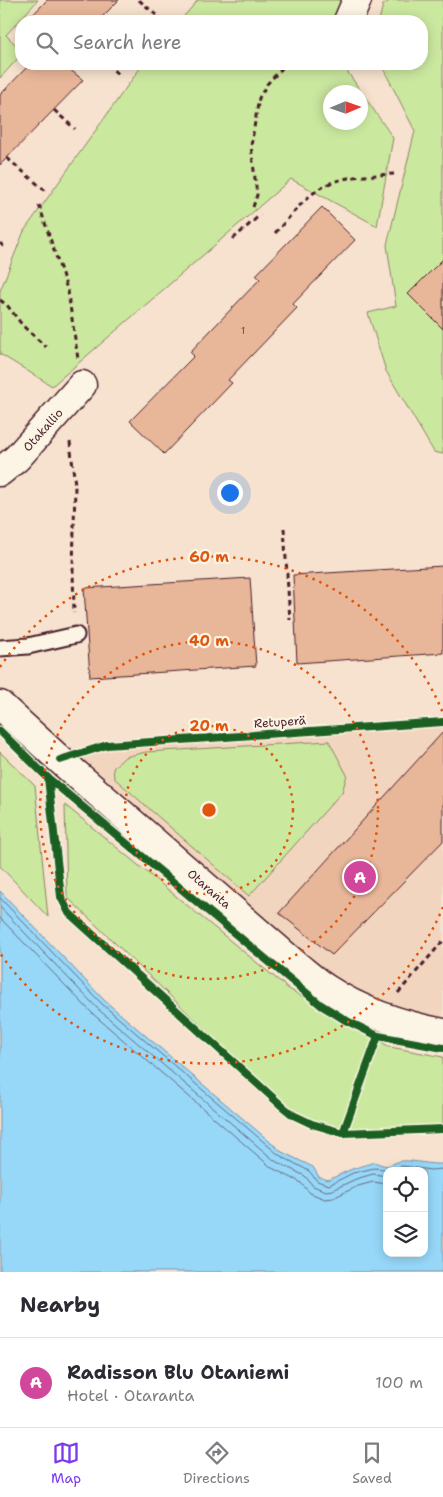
<!DOCTYPE html>
<meta charset="utf-8">
<style>
body{margin:0;font-family:"Shantell Sans",sans-serif;background:#f2f2f3;color:#2b2b33}
.controls{position:absolute;right:15px;bottom:15px;display:grid;overflow:hidden;border-radius:10px;box-shadow:0 2px 12px #0003}
.controls button{width:45px;height:45px;display:grid;place-items:center;padding:0;border:0;border-bottom:1px solid #e1e1e2;background:#fff;color:#2b2b33;font:25px sans-serif}
.compass{position:absolute;left:323px;top:85px;width:45px;height:45px;border-radius:50%;background:#fff;box-shadow:0 2px 12px #0003;rotate:88deg}
.you{position:absolute;left:229px;top:492px;width:18px;height:18px;margin:-12px;border:4px solid #fff;border-radius:50%;background:#1a73e8;box-shadow:0 0 0 8px #1a73e833}
.badge{display:grid;place-items:center;width:32px;height:32px;border-radius:50%;background:#7c3aed;color:#fff;font-size:16px;font-weight:700}
.pin{position:absolute;translate:-50% -50%;border:2px solid #fff;box-shadow:0 1px 5px #0006}
.list{margin:0;padding:0;list-style:none}
h2{display:flex;justify-content:space-between;align-items:center;height:65px;margin:0;padding:0 20px;font-size:21px}
h2 small{font-size:16px;font-weight:400;color:#7c7c81}
.list li{display:grid;grid-template-columns:32px 1fr auto;gap:15px;align-items:center;box-sizing:border-box;height:90px;padding:0 20px;border-top:1px solid #e1e1e2}
.list b{display:block;font-size:19px;white-space:nowrap}
.list p{margin:0;font-size:16px;white-space:nowrap;color:#7c7c81}
.list em{font-size:16px;font-style:normal;color:#7c7c81}
.icon{flex:none;width:28px;height:28px;fill:none;stroke:currentColor;stroke-width:2;stroke-linecap:round;stroke-linejoin:round}
.map{position:relative;flex:none;width:443px;height:1272px;overflow:hidden}
.search{position:absolute;background:#fff;box-shadow:0 2px 12px #0003;left:15px;right:15px;top:15px;height:55px;display:flex;align-items:center;gap:12px;box-sizing:border-box;padding:0 18px;border-radius:20px;color:#7c7c81;font-size:19px}
.sheet{height:155px;background:#fff}
nav{display:flex;justify-content:space-around;align-items:center;box-sizing:border-box;height:70px;border-top:1px solid #e1e1e2;background:#fff;font-size:14px;color:#7c7c81}
nav a{display:grid;justify-items:center;gap:2px}
nav .on{color:#7c3aed}
.map>svg:first-child{display:block}
.built{fill:#f2d5be}
.green{fill:#cbe89f;stroke:#8a8465;fill-rule:evenodd}
.water{fill:#97d8f9;stroke:#788ea7;fill-rule:evenodd}
.lines{fill:none;stroke-linecap:round;stroke-linejoin:round}
.shore{stroke:#69697d;stroke-width:1}
.building{fill:#e8b699;stroke:#4a1f2b}
.lane-casing{stroke:#4a1f2b;stroke-width:19}
.street-casing{stroke:#4a1f2b;stroke-width:31}
.path{stroke:#4a1f2b;stroke-width:3;stroke-dasharray:5 4;stroke-linecap:butt}
.lane{stroke:#fcf5e5;stroke-width:15}
.street{stroke:#fcf5e5;stroke-width:28}
.cycleway-casing{stroke:#fcf5e5;stroke-width:11}
.cycleway{stroke:#1b5e20;stroke-width:8}
.ring{fill:none;stroke:#e0560e;stroke-width:2.5;stroke-dasharray:2.5 5}
.labels{text-anchor:middle;dominant-baseline:central;stroke-width:4.5;stroke-linejoin:round;paint-order:stroke}
.number-label{font-size:10px;fill:#724546}
.street-label{font-size:12px;fill:#4a1f2b;stroke:#fcf5e5}
.centre{fill:#e0560e;stroke:#fcf5e5;stroke-width:2.5}
.ring-label{font-size:15px;text-anchor:middle;font-weight:bold;fill:#e0560e;stroke:#fcf5e5;stroke-width:4.5;stroke-linejoin:round;paint-order:stroke}
</style>
<div class="map">
<svg width="443" height="1272" viewBox="0 0 443 1272">
<rect width="100%" height="100%" fill="#f6e2ce"/>
<filter id="ink" filterUnits="userSpaceOnUse"><feTurbulence type="fractalNoise" baseFrequency=".02" numOctaves="2"/><feDisplacementMap in="SourceGraphic" scale="10" xChannelSelector="R" yChannelSelector="G"/><feConvolveMatrix kernelMatrix="1 2 1 2 8 2 1 2 1" color-interpolation-filters="sRGB"/></filter>
<g filter="url(#ink)">
<!-- built -->
<path class="built" d="M443 725V1033L355 1004 60 760 107 745Z"/>
<!-- green -->
<path class="green" d="M0 0H38L6 35 21 50V55L0 78Z
M198 0H349L339 21H180Z
M391 0H443V454L434 452 386 371 368 313 396 306 387 245 415 131 381 64H422V21H379L383 5Z
M143 64H342L393 138 377 226 291 179 52 386 0 354V291L24 231ZM330 92H360V122H330Z
M329 741 347 775 342 792 249 896 114 778 113 768 125 757 146 752Z
M0 752 35 786 48 917 0 866Z
M65 805 289 989 390 1047 443 1057V1131L354 1135 292 1113 67 897Z"/>
<!-- water -->
<path class="water" d="M0 891 105 1001 282 1152 313 1167 319 1177 328 1180 352 1169 375 1162C391 1170 391 1162 402 1161 416 1160 429 1165 443 1164V1272H0ZM387 1171H424V1253H387Z"/>
<g class="lines">
<!-- shore -->
<path class="shore" d="M0 898 102 1004 279 1155 309 1171 317 1181 329 1185 353 1173 374 1168 392 1170 402 1166 431 1170 443 1169
M0 907 98 1009 275 1161 305 1176 313 1186 326 1191 332 1190 356 1179 373 1174 387 1176
M0 918 93 1014 272 1168 300 1182 310 1193 325 1199 333 1198 358 1186 373 1182 387 1184"/>
</g>
<!-- building -->
<path class="building" d="M47 0H119L98 21H27Z
M30 64H63L83 80 0 165V95Z
M322 207 355 240 293 304 297 308 228 380 232 383 164 454 130 421 194 356 190 352 260 279 256 275Z
M443 259V329L408 294Z
M443 566V653L297 663 293 575Z
M250 578 256 666 90 677 84 588Z
M443 732V841L332 955 279 913Z"/>
<g class="lines">
<defs>
<path id="lane" d="M0 648 28 646 76 635"/>
<path id="street" d="M348 21 357 0
M0 472 17 458 82 385
M0 705 60 760 296 965C306 973 316 982 327 989 362 1012 402 1025 443 1033"/>
</defs>
<!-- lane casing -->
<use href="#lane" class="lane-casing"/>
<!-- street casing -->
<use href="#street" class="street-casing"/>
<!-- path -->
<path class="path" d="M139 0 162 20
M107 64 119 75
M54 110 75 129
M7 158 48 193
M39 205 68 292 78 359
M253 207 257 195 251 146 259 98 267 84 286 64
M275 233C288 219 301 202 316 191 337 175 368 176 394 174
M233 239 260 215
M0 243 5 248
M0 300 7 305 23 326 46 347
M70 442 75 485 73 570 74 613
M284 528 290 620
M398 993 443 941"/>
<!-- lane -->
<use href="#lane" class="lane"/>
<!-- street -->
<use href="#street" class="street"/>
<defs>
<path id="cycleway" d="M0 731 48 778 321 1005 347 1021 378 1036 443 1048
M60 760 107 745 443 722
M48 778 61 897 69 913 282 1106 293 1115 312 1124 343 1133 443 1129
M343 1133 378 1036"/>
</defs>
<!-- cycleway casing -->
<use href="#cycleway" class="cycleway-casing"/>
<!-- cycleway -->
<use href="#cycleway" class="cycleway"/>
</g>
</g>
<!-- distance rings -->
<g class="ring">
<circle cx="209" cy="810" r="84"/>
<circle cx="209" cy="810" r="169"/>
<path d="M443 907A253 253 0 0 1 0 953M0 667A253 253 0 0 1 443 713"/>
</g>
<g class="labels">
<!-- number labels -->
<g class="number-label">
<text x="243" y="330">1</text>
</g>
<!-- street labels -->
<g class="street-label">
<text transform="translate(43 430) rotate(-48)">Otakallio</text>
<text transform="translate(280 722) rotate(-4)">Retuperä</text>
<text transform="translate(209 889) rotate(41)">Otaranta</text>
</g>
</g>
<circle cx="209" cy="810" r="8" class="centre"/>
<g class="ring-label">
<text x="209" y="562">60 m</text>
<text x="209" y="646">40 m</text>
<text x="209" y="731">20 m</text>
</g>
</svg>
<div class="controls">
<button><svg class="icon" aria-label="locate" viewBox="0 0 24 24"><circle cx="12" cy="12" r="6"/><path d="M12 2v4M12 18v4M2 12h4M18 12h4"/></svg></button>
<button><svg class="icon" aria-label="layers" viewBox="0 0 24 24"><path d="M12 4l9 5-9 5-9-5zM3 14l9 5 9-5"/></svg></button>
</div>
<svg class="compass" viewBox="-18 -18 36 36"><path d="M0-13l5 13h-10z" fill="#e53935"/><path d="M0 13l5-13h-10z" fill="#7c7c81"/></svg>
<div class="you"></div>
<div class="pin badge" style="left:360px;top:877px;background:#d1479c">A</div>
<div class="search"><svg class="icon" aria-label="search" viewBox="0 0 24 24"><circle cx="10" cy="10" r="6"/><path d="M15 15l6 6"/></svg>Search here</div>
</div>
<section class="sheet">
<h2>Nearby<small></small></h2>
<ul class="list">
<li><span class="badge" style="background:#d1479c">A</span><div><b>Radisson Blu Otaniemi</b><p>Hotel · Otaranta</p></div><em>100 m</em></li>
</ul>
</section>
<nav>
<a class="on"><svg class="icon" aria-label="map" viewBox="0 0 24 24"><path d="M3 6l6-2 6 2 6-2v14l-6 2-6-2-6 2zM9 4v14M15 6v14"/></svg>Map</a>
<a><svg class="icon" aria-label="directions" viewBox="0 0 24 24"><path d="M12 3l9 9-9 9-9-9zM9 14v-3h6M13 9l2 2-2 2"/></svg>Directions</a>
<a><svg class="icon" aria-label="saved" viewBox="0 0 24 24"><path d="M7 4h10v16l-5-4-5 4z"/></svg>Saved</a>
</nav>
